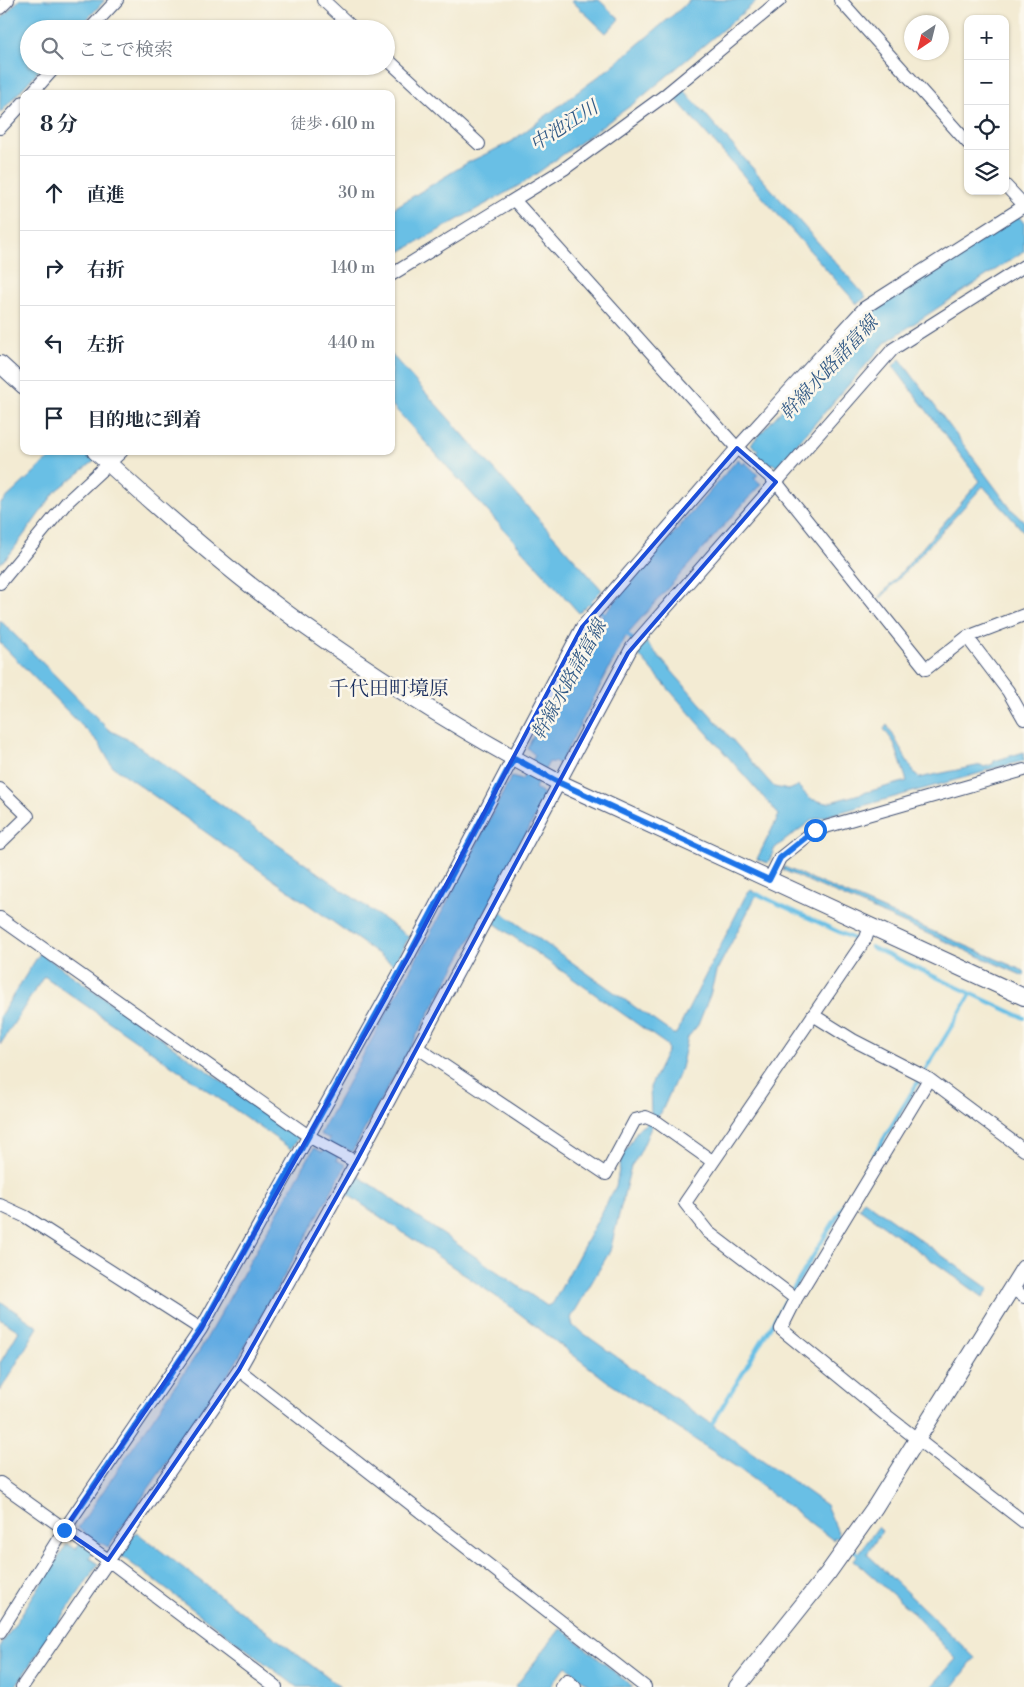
<!DOCTYPE html>
<html lang="ja">
<meta charset="utf-8">
<style>
body{margin:0;font-family:"Libre Bodoni","Noto Serif JP",serif;background:#f2f2f3;color:#1f2937}
.controls{position:absolute;right:15px;top:15px;display:grid;overflow:hidden;border-radius:10px;box-shadow:0 1px 4px #0004}
.controls button{width:45px;height:45px;display:grid;place-items:center;padding:0;border:0;border-bottom:1px solid #e0e1e3;background:#fff;color:#1f2937;font:25px sans-serif}
.compass{position:absolute;left:904px;top:15px;width:45px;height:45px;border-radius:50%;background:#fff;box-shadow:0 1px 4px #0004;rotate:215deg}
.stop{position:absolute;width:15px;height:15px;margin:-11px;border:4px solid #1a73e8;border-radius:50%;background:#fff}
.stop.end{background:#1a73e8;border-color:#fff;box-shadow:0 1px 5px #0008}
.list{margin:0;padding:0;list-style:none}
h2{display:flex;justify-content:space-between;align-items:center;height:65px;margin:0;padding:0 20px;font-size:21px}
h2 small{font-size:16px;font-weight:400;color:#747a83}
.list li{display:grid;grid-template-columns:32px 1fr auto;gap:15px;align-items:center;box-sizing:border-box;height:75px;padding:0 20px;border-top:1px solid #e0e1e3}
.list b{display:block;font-size:19px;white-space:nowrap}
.list em{font-size:16px;font-style:normal;color:#747a83}
.icon{flex:none;width:28px;height:28px;fill:none;stroke:currentColor;stroke-width:2;stroke-linecap:round;stroke-linejoin:round}
.map{position:relative;flex:none;width:1024px;height:1687px;overflow:hidden}
.search{position:absolute;background:#fff;box-shadow:0 1px 4px #0004;left:20px;top:20px;width:375px;height:55px;display:flex;align-items:center;gap:12px;box-sizing:border-box;padding:0 18px;border-radius:28px;color:#747a83;font-size:19px}
.panel{position:absolute;background:#fff;box-shadow:0 1px 4px #0004;left:20px;top:90px;width:375px;height:365px;border-radius:10px}
.map>svg:first-child{display:block}
.water{fill:#69bfe5;stroke:#4277a2}
.lines{fill:none;stroke-linecap:round;stroke-linejoin:round}
.stream{stroke:#69bfe5;stroke-width:4}
.minor-casing{stroke:#3b4b70;stroke-width:14}
.tertiary-casing{stroke:#3b4b70;stroke-width:18}
.minor{stroke:#fff;stroke-width:12}
.tertiary{stroke:#fff;stroke-width:16}
.route{stroke:#1a73e8;stroke-width:6}
.marked{fill:#1d4ed8;fill-opacity:0.2;stroke:#1d4ed8;stroke-width:4;stroke-linejoin:round}
.labels{text-anchor:middle;dominant-baseline:central;stroke-width:5;stroke-linejoin:round;paint-order:stroke}
.water-label{font-size:19px;font-style:italic;fill:#325a86;stroke:#fbf7ec}
.quarter-label{font-size:20px;fill:#1b2f5e;stroke:#fbf7ec}
</style>
<div class="map">
<svg width="1024" height="1687" viewBox="0 0 1024 1687">
<rect width="100%" height="100%" fill="#fbf7ec"/>
<filter id="ink" filterUnits="userSpaceOnUse"><feTurbulence type="fractalNoise" baseFrequency=".02" numOctaves="2"/><feDisplacementMap in="SourceGraphic" scale="10" xChannelSelector="R" yChannelSelector="G"/><feConvolveMatrix kernelMatrix="1 2 1 2 8 2 1 2 1" color-interpolation-filters="sRGB"/></filter>
<filter id="wash" filterUnits="userSpaceOnUse"><feTurbulence type="fractalNoise" baseFrequency=".0096" numOctaves="4" result="noise"/><feDisplacementMap in="SourceGraphic" scale="20" xChannelSelector="R" yChannelSelector="G"/><feGaussianBlur stdDeviation="1.12" result="paint"/><feColorMatrix in="noise" values="0 0 0 0 0 0 0 0 0 0 0 0 0 0 0 0 0 1.4 0 .05"/><feComposite in="paint" operator="in"/></filter>
<g filter="url(#wash)">
<rect width="100%" height="100%" fill="#f3ebd3"/>
<!-- water -->
<path class="water" d="M19 0H105L78 29H29V66H43L0 113V20Z
M571 0H599L619 19 606 33Z
M691 0H758L637 101 525 182 391 257V210L467 163 511 142 611 67Z
M684 90 866 297 857 304 674 97Z
M1018 216 1024 223V251L886 342 777 467 772 463 769 467 755 454 758 450 751 444 869 314Z
M391 354 602 590 579 613 391 404Z
M900 359 1011 509 1024 521V532L983 486 880 599 879 598 980 481 893 366Z
M57 451H107L55 492 10 554 0 564V504Z
M738 459 743 465 745 462 758 475 754 478 761 484 627 634 560 763 549 762 535 788 546 796 486 911 352 1152 343 1147 336 1160 346 1165 235 1364 108 1547 100 1542 89 1558 98 1564 15 1687H0V1647L67 1544 76 1549 86 1534 78 1528 201 1348 314 1148 323 1152 330 1139 320 1134 447 903 511 777 522 780 535 755 527 748 590 630Z
M0 620 109 730 129 740 409 937 394 965 112 766 99 743 0 643Z
M646 642 774 787 789 790 798 786 810 799 827 803 907 781 894 743 884 729 887 725C899 743 906 763 919 778L981 765 984 767 993 764 994 761 1024 752V761L986 770 984 772 812 820 775 848 768 863 757 859 779 815 637 653Z
M784 867 1024 971V976L783 870Z
M751 890 757 894 716 972 710 995 698 1025 688 1037 681 1068 661 1113C649 1123 645 1150 631 1166L610 1251 571 1318 573 1326 826 1505 838 1532 833 1540 738 1468 611 1384 507 1304 347 1194 358 1176 547 1306 553 1303 616 1186 621 1159 638 1129 646 1124 651 1114 650 1087 668 1050 667 1045 494 923 501 912 673 1034H676L746 895Z
M40 953 300 1136 291 1149 44 976 0 1045V1016Z
M864 1200 989 1289 983 1297 859 1208Z
M0 1301 38 1327 0 1391V1363L19 1331 0 1319Z
M878 1527 882 1531 867 1554 975 1658 953 1687H931L956 1659 910 1610 854 1560Z
M136 1532 340 1687H297L119 1554Z
M561 1628 633 1687H591L566 1666 550 1687H515Z"/>
<g class="lines">
<!-- stream -->
<path class="stream" d="M590 602 603 613
M627 634 641 648
M757 894 856 940
M871 947 1024 1018
M792 1291 971 994
M712 1424 788 1297
M836 1535 846 1543
M851 1548 859 1554"/>
</g>
</g>
<g filter="url(#ink)">
<g class="lines">
<defs>
<path id="minor" d="M323 0 354 29
M840 0 968 143
M0 8 8 0
M90 29 117 0
M386 58 479 144
M31 94 56 66
M0 128 24 102
M1005 185 1024 205
M515 201 737 448 776 482 926 669 967 637 1024 615
M391 275 564 169 664 96 780 0
M0 583 67 502 122 451
M967 637 1008 691 1024 719
M0 789 28 816 0 843
M769 880 780 858 815 830 1024 770
M0 918 310 1137 356 1162
M813 1015 853 1040 929 1079 1024 1150
M418 1048 606 1174 635 1120 646 1117 657 1122 712 1161
M929 1079 796 1299 781 1329 886 1415 1024 1522
M0 1205 26 1217 201 1329
M1012 1288 1024 1297
M796 1299 708 1232 685 1203 866 938 870 926
M239 1370 645 1687
M0 1483 108 1560 276 1687
M0 1632 64 1530 201 1329 406 961 582 627 737 448 864 308 1024 206
M22 1687 239 1370 356 1162 632 647 893 349 1024 266
M561 1687 567 1680 575 1687"/>
<path id="tertiary" d="M0 364 24 386
M95 451C160 511 227 570 299 622 382 681 470 736 560 783L1024 997
M737 1687 828 1573 875 1507 1024 1268"/>
</defs>
<!-- minor casing -->
<use href="#minor" class="minor-casing"/>
<!-- tertiary casing -->
<use href="#tertiary" class="tertiary-casing"/>
<!-- minor -->
<use href="#minor" class="minor"/>
<!-- tertiary -->
<use href="#tertiary" class="tertiary"/>
</g>
</g>
<g class="lines" filter="url(#ink)">
<!-- route -->
<path class="route" d="M64 1530 201 1329 406 961 514 758 560 783 769 880 780 858 815 830"/>
</g>
<!-- marked area -->
<path class="marked" d="M737 448 776 482 628 653 356 1162 239 1370 108 1560 64 1530 201 1329 406 961 582 627Z"/>
<g class="labels">
<!-- water labels -->
<g class="water-label">
<text transform="translate(564 126) rotate(-32)">中池江川</text>
<text transform="translate(829 368) rotate(-47)">幹線水路諸富線</text>
<text transform="translate(569 680) rotate(-61)">幹線水路諸富線</text>
</g>
<!-- quarter labels -->
<g class="quarter-label">
<text x="389" y="689">千代田町境原</text>
</g>
</g>
</svg>
<div class="controls">
<button>+</button>
<button>−</button>
<button><svg class="icon" aria-label="locate" viewBox="0 0 24 24"><circle cx="12" cy="12" r="6"/><path d="M12 2v4M12 18v4M2 12h4M18 12h4"/></svg></button>
<button><svg class="icon" aria-label="layers" viewBox="0 0 24 24"><path d="M12 4l9 5-9 5-9-5zM3 14l9 5 9-5"/></svg></button>
</div>
<svg class="compass" viewBox="-18 -18 36 36"><path d="M0-13l5 13h-10z" fill="#e53935"/><path d="M0 13l5-13h-10z" fill="#747a83"/></svg>
<div class="stop" style="left:815px;top:830px"></div>
<div class="stop end" style="left:64px;top:1530px"></div>
<div class="search"><svg class="icon" aria-label="search" viewBox="0 0 24 24"><circle cx="10" cy="10" r="6"/><path d="M15 15l6 6"/></svg>ここで検索</div>
<section class="panel">
<h2>8 分<small>徒歩 · 610 m</small></h2>
<ul class="list">
<li><svg class="icon" aria-label="ahead" viewBox="0 0 24 24"><path d="M12 20V5M6 11l6-6 6 6"/></svg><div><b>直進</b></div><em>30 m</em></li>
<li><svg class="icon" aria-label="right" viewBox="0 0 24 24"><path d="M7 20v-9h11M14 6l5 5-5 5"/></svg><div><b>右折</b></div><em>140 m</em></li>
<li><svg class="icon" aria-label="left" viewBox="0 0 24 24"><path d="M17 20v-9H6M10 6l-5 5 5 5"/></svg><div><b>左折</b></div><em>440 m</em></li>
<li><svg class="icon" aria-label="arrive" viewBox="0 0 24 24"><path d="M6 21V4h12l-3 4 3 4H6"/></svg><div><b>目的地に到着</b></div></li>
</ul>
</section>
</div>
